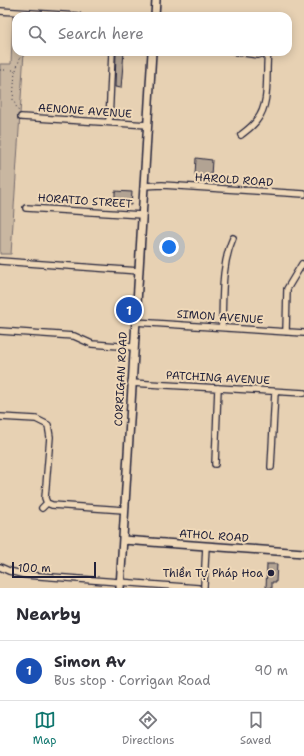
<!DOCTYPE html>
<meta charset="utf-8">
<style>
body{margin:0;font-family:"Shantell Sans",sans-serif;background:#f7f7f7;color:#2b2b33}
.scale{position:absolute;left:12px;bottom:10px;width:84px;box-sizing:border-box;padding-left:4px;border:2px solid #22223b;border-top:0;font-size:11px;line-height:14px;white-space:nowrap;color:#22223b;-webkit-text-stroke:3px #efd8b8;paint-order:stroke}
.you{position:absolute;left:169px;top:247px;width:14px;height:14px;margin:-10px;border:3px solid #fff;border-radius:50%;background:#1a73e8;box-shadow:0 0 0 6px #1a73e833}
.badge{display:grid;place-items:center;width:26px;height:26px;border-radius:50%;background:#0f766e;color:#fff;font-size:13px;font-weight:700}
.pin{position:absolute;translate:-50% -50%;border:2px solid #fff;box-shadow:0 1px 4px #0006}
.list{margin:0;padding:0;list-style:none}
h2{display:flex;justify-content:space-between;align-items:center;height:52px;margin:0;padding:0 16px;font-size:17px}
h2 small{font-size:13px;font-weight:400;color:#7c7c81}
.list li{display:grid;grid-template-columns:26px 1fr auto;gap:12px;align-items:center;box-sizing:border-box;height:60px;padding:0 16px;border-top:1px solid #e1e1e2}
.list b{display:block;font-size:15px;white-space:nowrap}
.list p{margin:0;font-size:13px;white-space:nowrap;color:#7c7c81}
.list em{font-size:13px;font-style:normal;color:#7c7c81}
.icon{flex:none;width:22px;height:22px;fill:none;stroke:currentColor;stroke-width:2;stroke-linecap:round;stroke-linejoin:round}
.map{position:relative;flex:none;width:304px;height:588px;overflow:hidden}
.search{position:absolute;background:#fff;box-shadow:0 2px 10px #0003;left:12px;right:12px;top:12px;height:44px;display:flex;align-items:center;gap:10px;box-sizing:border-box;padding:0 14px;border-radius:12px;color:#7c7c81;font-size:15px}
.sheet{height:112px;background:#fff}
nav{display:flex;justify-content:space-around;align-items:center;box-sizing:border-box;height:56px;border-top:1px solid #e1e1e2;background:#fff;font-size:11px;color:#7c7c81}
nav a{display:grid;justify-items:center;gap:2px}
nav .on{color:#0f766e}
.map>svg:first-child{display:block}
.green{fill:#c9b7a1;stroke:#766c6e}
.building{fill:#b2a393;stroke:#22223b}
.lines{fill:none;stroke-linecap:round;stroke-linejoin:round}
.minor-casing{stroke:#22223b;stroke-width:8}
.major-casing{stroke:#22223b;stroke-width:10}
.path{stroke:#22223b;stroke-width:1;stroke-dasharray:1 3;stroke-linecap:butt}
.minor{stroke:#efd8b8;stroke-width:5.5}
.major{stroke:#efd8b8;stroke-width:7}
.poi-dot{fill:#22223b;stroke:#efd8b8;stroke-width:1.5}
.labels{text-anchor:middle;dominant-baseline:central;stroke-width:4;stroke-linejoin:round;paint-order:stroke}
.street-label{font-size:11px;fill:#22223b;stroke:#efd8b8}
.poi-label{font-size:11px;fill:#22223b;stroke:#efd8b8;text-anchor:end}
</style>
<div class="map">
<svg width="304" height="588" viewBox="0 0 304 588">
<rect width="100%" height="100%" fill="#e7d1b3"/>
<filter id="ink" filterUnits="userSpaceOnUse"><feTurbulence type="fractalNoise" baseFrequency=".025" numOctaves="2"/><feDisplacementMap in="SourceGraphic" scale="8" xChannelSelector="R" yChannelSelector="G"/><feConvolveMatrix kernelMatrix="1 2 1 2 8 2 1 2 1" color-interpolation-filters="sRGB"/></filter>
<g filter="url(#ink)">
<!-- green -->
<path class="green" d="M13 15 26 16H16V52H24L11 254H0V64H11Z"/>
<!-- building -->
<path class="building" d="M116 52H124L121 88 115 87Z
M196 158 212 160 211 176 195 175Z
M115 191 132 192 131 205 115 204Z
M267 564H277L276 582H272V588H266Z"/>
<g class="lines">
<defs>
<path id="minor" d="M0 11 78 16
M237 52 258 55 268 52C265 73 271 103 257 120 253 126 246 131 241 135
M21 117 148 125
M109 122 112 52
M144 186 162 185 304 194
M26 208 142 215
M0 261 139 271
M135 322 304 333
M222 327C223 297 221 265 233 238
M0 331 74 336 92 344 133 347
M286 332 287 289 302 264
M131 383 304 393
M0 417 36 419 48 425 50 437 45 498 47 503 52 505 124 510
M215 464 218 388
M271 467 275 392
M42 508 47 503
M0 567 9 571 26 575 198 588
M204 586 206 546"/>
<path id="major" d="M155 16 156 0
M123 540 304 553
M120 588 152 52"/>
</defs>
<!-- minor casing -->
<use href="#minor" class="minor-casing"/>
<!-- major casing -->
<use href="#major" class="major-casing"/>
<!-- path -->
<path class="path" d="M0 70H16L22 52
M15 71 13 100 19 112"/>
<!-- minor -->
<use href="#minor" class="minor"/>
<!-- major -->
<use href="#major" class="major"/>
</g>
</g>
<!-- markers -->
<circle class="poi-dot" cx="271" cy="573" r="4"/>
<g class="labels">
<!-- street labels -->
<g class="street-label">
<text transform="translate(85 111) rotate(4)">AENONE AVENUE</text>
<text transform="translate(234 180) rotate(4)">HAROLD ROAD</text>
<text transform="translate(85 201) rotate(4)">HORATIO STREET</text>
<text transform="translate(220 317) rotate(4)">SIMON AVENUE</text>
<text transform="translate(218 378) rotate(3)">PATCHING AVENUE</text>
<text transform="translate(121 379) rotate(-87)">CORRIGAN ROAD</text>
<text transform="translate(214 536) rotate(4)">ATHOL ROAD</text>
</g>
<!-- poi labels -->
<g class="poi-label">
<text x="263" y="573">Thiền Tự Pháp Hoa</text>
</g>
</g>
</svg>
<div class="scale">100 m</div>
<div class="you"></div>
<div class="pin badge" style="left:129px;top:310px;background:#1a4fb4">1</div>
<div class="search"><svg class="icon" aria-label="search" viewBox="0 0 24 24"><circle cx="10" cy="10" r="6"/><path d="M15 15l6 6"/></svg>Search here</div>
</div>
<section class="sheet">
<h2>Nearby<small></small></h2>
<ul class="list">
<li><span class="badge" style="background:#1a4fb4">1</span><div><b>Simon Av</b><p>Bus stop · Corrigan Road</p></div><em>90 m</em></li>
</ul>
</section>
<nav>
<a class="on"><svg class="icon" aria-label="map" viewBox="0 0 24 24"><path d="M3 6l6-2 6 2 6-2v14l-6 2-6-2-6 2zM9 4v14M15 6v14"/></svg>Map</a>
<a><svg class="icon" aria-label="directions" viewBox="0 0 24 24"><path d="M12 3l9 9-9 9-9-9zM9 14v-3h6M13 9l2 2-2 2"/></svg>Directions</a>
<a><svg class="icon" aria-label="saved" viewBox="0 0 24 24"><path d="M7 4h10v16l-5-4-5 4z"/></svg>Saved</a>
</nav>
